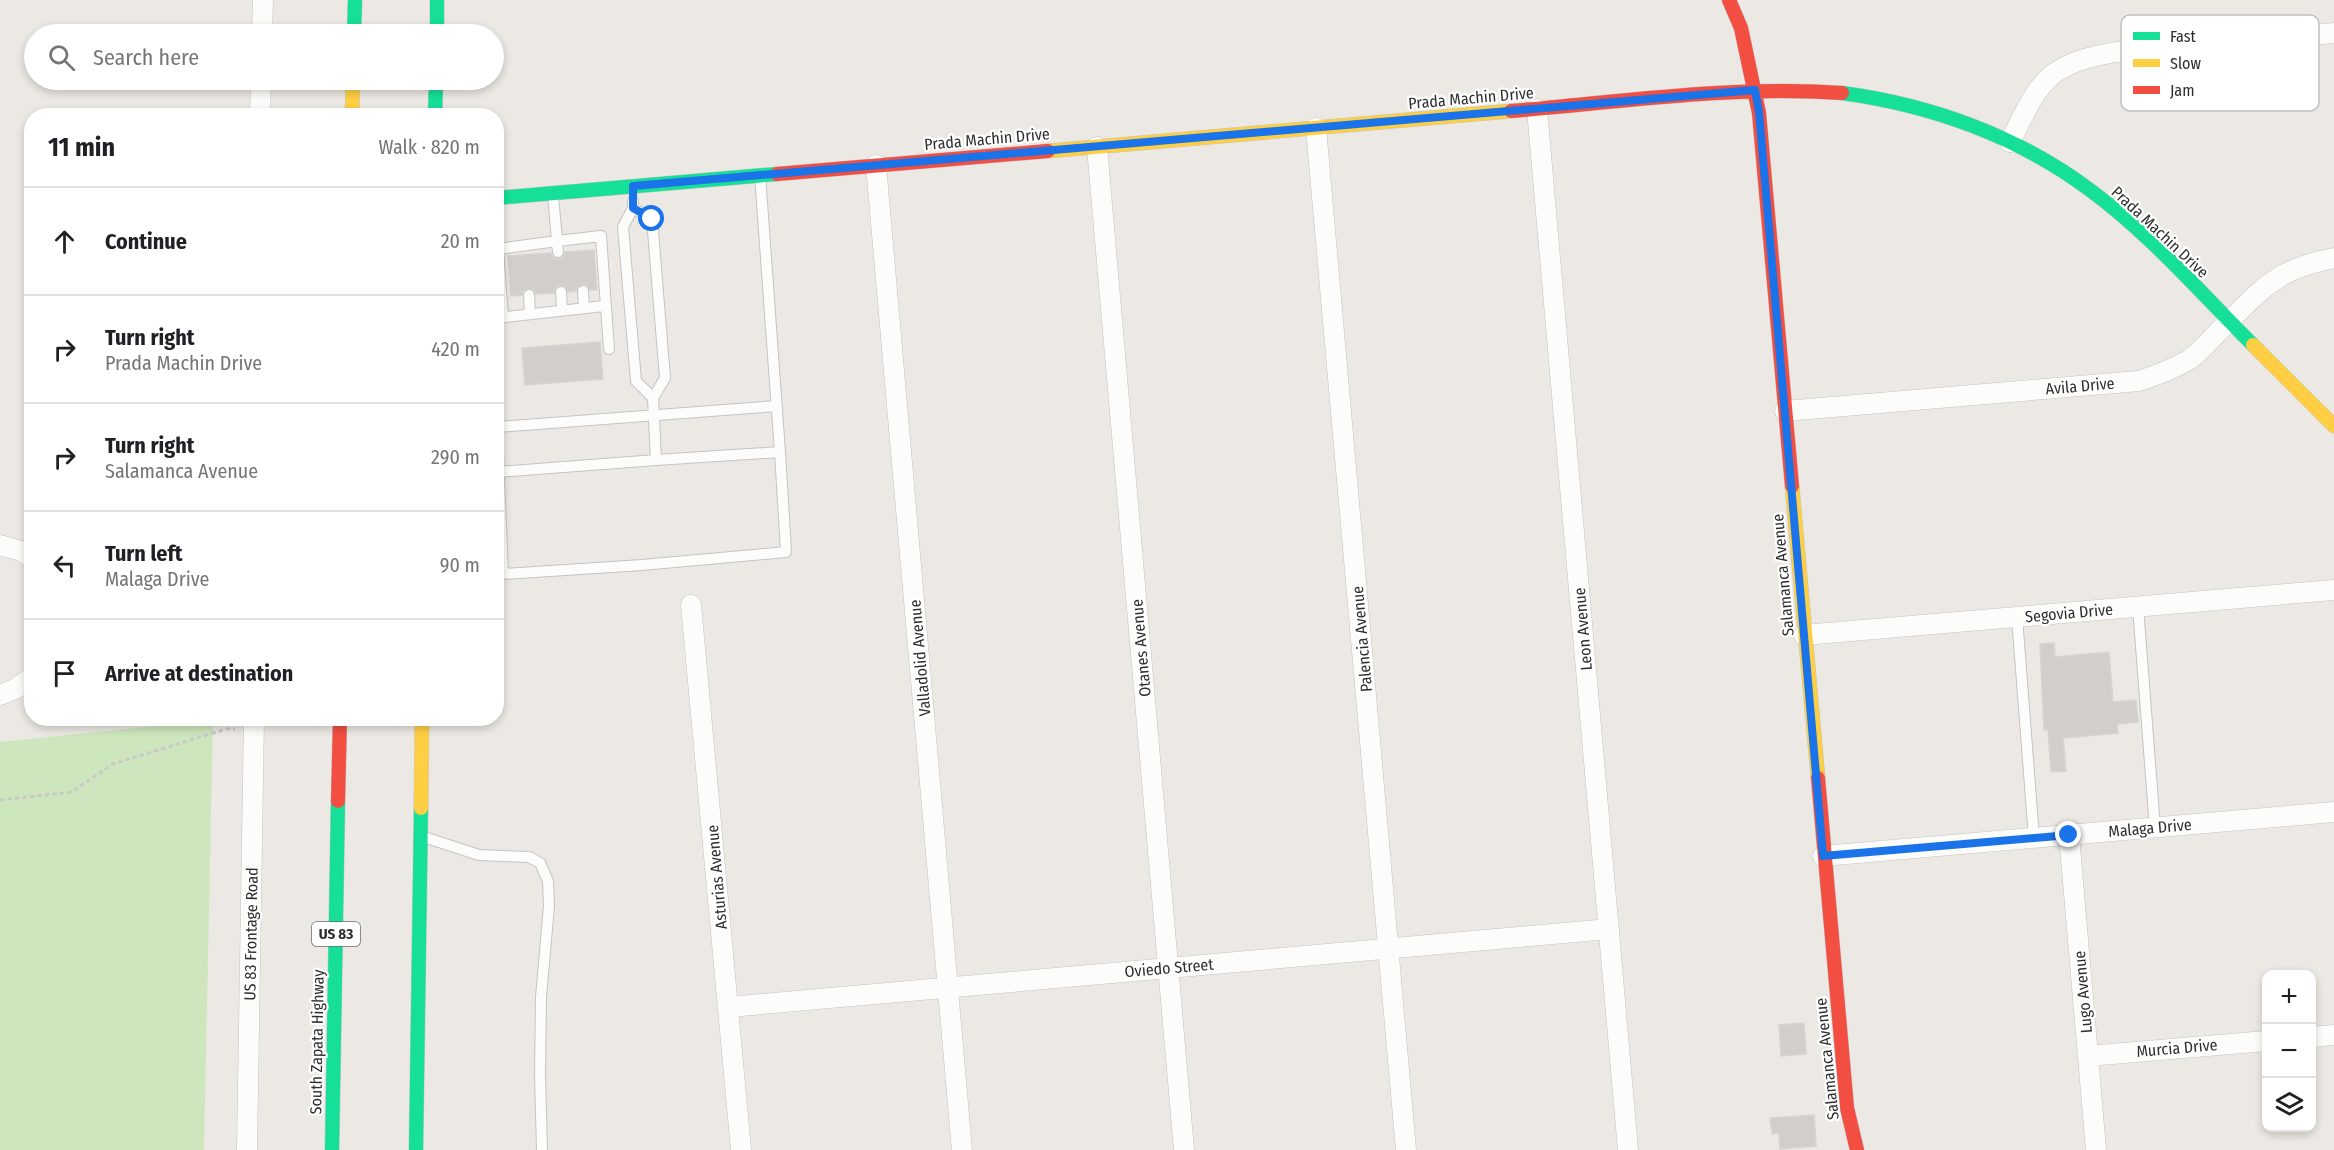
<!DOCTYPE html>
<meta charset="utf-8">
<style>
body{margin:0;font-family:"Fira Sans Condensed",sans-serif;background:#f6f6f6;color:#202124}
.controls{position:absolute;right:18px;bottom:18px;display:grid;overflow:hidden;border-radius:12px;box-shadow:0 3px 9px #0003}
.controls button{width:54px;height:54px;display:grid;place-items:center;padding:0;border:0;border-bottom:2px solid #e0e0e0;background:#fff;color:#202124;font:30px sans-serif}
.stop{position:absolute;width:18px;height:18px;margin:-14px;border:4px solid #1a73e8;border-radius:50%;background:#fff}
.stop.end{background:#1a73e8;border-color:#fff;box-shadow:0 2px 6px #0008}
.list{margin:0;padding:0;list-style:none}
h2{display:flex;justify-content:space-between;align-items:center;height:78px;margin:0;padding:0 24px;font-size:26px}
h2 small{font-size:20px;font-weight:400;color:#757577}
.list li{display:grid;grid-template-columns:39px 1fr auto;gap:18px;align-items:center;box-sizing:border-box;height:108px;padding:0 24px;border-top:2px solid #e0e0e0}
.list b{display:block;font-size:22px;white-space:nowrap}
.list p{margin:0;font-size:20px;white-space:nowrap;color:#757577}
.list em{font-size:20px;font-style:normal;color:#757577}
.icon{flex:none;width:33px;height:33px;fill:none;stroke:currentColor;stroke-width:2;stroke-linecap:round;stroke-linejoin:round}
.map{position:relative;flex:none;width:2334px;height:1150px;overflow:hidden}
.search{position:absolute;background:#fff;box-shadow:0 3px 9px #0003;left:24px;top:24px;width:480px;height:66px;display:flex;align-items:center;gap:15px;box-sizing:border-box;padding:0 21px;border-radius:33px;color:#757577;font-size:22px}
.panel{position:absolute;background:#fff;box-shadow:0 3px 9px #0003;left:24px;top:108px;width:480px;height:618px;border-radius:24px}
.map>svg:first-child{display:block}
.green{fill:#cee6be}
.building{fill:#d1cecb;stroke:#d7d4d0;stroke-width:1.5}
.lines{fill:none;stroke-linecap:round;stroke-linejoin:round}
.lane-casing{stroke:#c5c4c5;stroke-width:12}
.street-casing{stroke:#c5c4c5;stroke-width:21}
.fast-casing{stroke:#c5c4c5;stroke-width:15}
.slow-casing{stroke:#c5c4c5;stroke-width:15}
.jam-casing{stroke:#c5c4c5;stroke-width:15}
.path{stroke:#c9c9c8;stroke-width:3;stroke-dasharray:4.5 3;stroke-linecap:butt}
.lane{stroke:#fcfcfb;stroke-width:10}
.street{stroke:#fcfcfb;stroke-width:20}
.fast{stroke:#16e098;stroke-width:14}
.slow{stroke:#ffcf43;stroke-width:14}
.jam{stroke:#f24e42;stroke-width:14}
.route{stroke:#1a73e8;stroke-width:8}
.labels{text-anchor:middle;dominant-baseline:central;stroke-width:4.5;stroke-linejoin:round;paint-order:stroke}
.shield{fill:#fff;stroke:#6d6d6d;stroke-width:1.5}
.shield-label{font-size:15px;font-weight:bold;fill:#2e2e2e}
.street-label{font-size:16px;fill:#2e2e2e;stroke:#fff}
.key{fill:#fff;stroke:#c0c0c0;stroke-width:1.5}
.key-label{font-size:16px;fill:#2e2e2e}
</style>
<div class="map">
<svg width="2334" height="1150" viewBox="0 0 2334 1150">
<rect width="100%" height="100%" fill="#ece8e4"/>
<!-- green -->
<path class="green" d="M213 720 204 1150H0V742Z"/>
<!-- building -->
<path class="building" d="M594 250 597 290H590L587 285 582 284 577 287 576 291 568 292 565 286 560 285 555 288 554 293 536 294 533 289 528 288 523 291 522 295 511 296 508 256 551 253 552 257 558 259 563 258 565 252Z
M600 342 603 379 525 385 522 348Z
M2054 643 2055 657 2109 652 2113 702 2136 700 2138 722 2117 724 2118 733 2063 738 2066 771 2051 772 2048 730H2044L2040 644Z
M1804 1023 1806 1054 1781 1056 1779 1025Z
M1814 1115 1816 1146 1780 1149 1779 1133 1772 1134 1770 1118Z"/>
<g class="lines">
<defs>
<path id="lane" d="M633 201V208L623 227 636 381 653 398
M558 252 557 241 601 236 609 349
M583 291 584 307
M561 292 562 310
M529 295 530 314
M503 317 498 249 557 241 553 195
M497 318 604 306
M496 407 503 574 642 565 786 552 780 452
M497 427 776 406
M656 460 780 452 760 175
M497 472 656 460 653 398 665 378 652 219 633 208
M2138 607 2155 828
M2017 617 2034 838
M424 837 479 855 529 857 540 863 548 881 549 906 541 997 540 1075 542 1150"/>
<path id="street" d="M262 34 263 0
M1537 109 1628 1150
M260 116 261 80
M1316 128 1406 1150
M2010 142C2040 81 2046 64 2116 52L2334 33
M1097 147 1184 1150
M876 165 962 1150
M1785 411 2139 381C2157 375 2174 369 2190 359 2200 352 2208 342 2217 333 2259 293 2273 269 2334 258
M0 545 21 551 32 558
M691 605 741 1150
M1804 635 2334 590
M0 695 15 689 32 677
M2069 835 2096 1150
M1823 856 2334 812
M729 1007 1609 929
M2312 1037 2334 1035
M2088 1056 2266 1041
M247 1150 254 718"/>
<path id="fast" d="M437 0V34
M354 34 355 0
M1842 93C1931 105 2018 136 2090 190 2150 234 2200 292 2253 345
M435 116 436 80
M496 198 777 174
M332 1150 338 801
M416 1150 421 808"/>
<path id="slow" d="M352 116 353 80
M1048 151 1511 111
M2253 345 2334 426
M1792 486 1818 778
M421 808 422 718"/>
<path id="jam" d="M1729 0 1741 28 1759 113 1792 486
M1511 111C1620 102 1732 85 1842 93
M777 174 1048 151
M1818 778 1847 1108 1857 1150
M338 801 340 718"/>
</defs>
<!-- lane casing -->
<use href="#lane" class="lane-casing"/>
<!-- street casing -->
<use href="#street" class="street-casing"/>
<!-- fast casing -->
<use href="#fast" class="fast-casing"/>
<!-- slow casing -->
<use href="#slow" class="slow-casing"/>
<!-- jam casing -->
<use href="#jam" class="jam-casing"/>
<!-- path -->
<path class="path" d="M0 800 72 792 113 764 226 729H235"/>
<!-- lane -->
<use href="#lane" class="lane"/>
<!-- street -->
<use href="#street" class="street"/>
<!-- fast -->
<use href="#fast" class="fast"/>
<!-- slow -->
<use href="#slow" class="slow"/>
<!-- jam -->
<use href="#jam" class="jam"/>
</g>
<g class="lines">
<!-- route -->
<path class="route" d="M652 219 633 208V186L1755 90 1759 112 1823 856 2069 835"/>
</g>
<g class="labels">
<!-- shield labels -->
<rect class="shield" x="312" y="922" width="48" height="24" rx="4.5"/>
<g class="shield-label">
<text x="336" y="934">US 83</text>
</g>
<!-- street labels -->
<g class="street-label">
<text transform="translate(1471 98) rotate(-5)">Prada Machin Drive</text>
<text transform="translate(987 139) rotate(-5)">Prada Machin Drive</text>
<text transform="translate(2160 232) rotate(43)">Prada Machin Drive</text>
<text transform="translate(2080 386) rotate(-5)">Avila Drive</text>
<text transform="translate(1783 575) rotate(-95)">Salamanca Avenue</text>
<text transform="translate(2069 613) rotate(-5)">Segovia Drive</text>
<text transform="translate(1583 629) rotate(-95)">Leon Avenue</text>
<text transform="translate(1362 639) rotate(-95)">Palencia Avenue</text>
<text transform="translate(1141 648) rotate(-95)">Otanes Avenue</text>
<text transform="translate(920 658) rotate(-95)">Valladolid Avenue</text>
<text transform="translate(2150 828) rotate(-5)">Malaga Drive</text>
<text transform="translate(717 877) rotate(-95)">Asturias Avenue</text>
<text transform="translate(251 934) rotate(-89)">US 83 Frontage Road</text>
<text transform="translate(1169 968) rotate(-5)">Oviedo Street</text>
<text transform="translate(2083 992) rotate(-95)">Lugo Avenue</text>
<text transform="translate(317 1042) rotate(-89)">South Zapata Highway</text>
<text transform="translate(2177 1048) rotate(-5)">Murcia Drive</text>
<text transform="translate(1827 1059) rotate(-96)">Salamanca Avenue</text>
</g>
</g>
<!-- legend -->
<rect x="2121" y="15" width="198" height="96" rx="9" class="key"/>
<rect x="2133" y="32" width="27" height="8" fill="#16e098"/>
<rect x="2133" y="59" width="27" height="8" fill="#ffcf43"/>
<rect x="2133" y="86" width="27" height="8" fill="#f24e42"/>
<g class="key-label">
<text x="2170" y="42">Fast</text>
<text x="2170" y="69">Slow</text>
<text x="2170" y="96">Jam</text>
</g>
</svg>
<div class="controls">
<button>+</button>
<button>−</button>
<button><svg class="icon" aria-label="layers" viewBox="0 0 24 24"><path d="M12 4l9 5-9 5-9-5zM3 14l9 5 9-5"/></svg></button>
</div>
<div class="stop" style="left:652px;top:219px"></div>
<div class="stop end" style="left:2069px;top:835px"></div>
<div class="search"><svg class="icon" aria-label="search" viewBox="0 0 24 24"><circle cx="10" cy="10" r="6"/><path d="M15 15l6 6"/></svg>Search here</div>
<section class="panel">
<h2>11 min<small>Walk · 820 m</small></h2>
<ul class="list">
<li><svg class="icon" aria-label="ahead" viewBox="0 0 24 24"><path d="M12 20V5M6 11l6-6 6 6"/></svg><div><b>Continue</b></div><em>20 m</em></li>
<li><svg class="icon" aria-label="right" viewBox="0 0 24 24"><path d="M7 20v-9h11M14 6l5 5-5 5"/></svg><div><b>Turn right</b><p>Prada Machin Drive</p></div><em>420 m</em></li>
<li><svg class="icon" aria-label="right" viewBox="0 0 24 24"><path d="M7 20v-9h11M14 6l5 5-5 5"/></svg><div><b>Turn right</b><p>Salamanca Avenue</p></div><em>290 m</em></li>
<li><svg class="icon" aria-label="left" viewBox="0 0 24 24"><path d="M17 20v-9H6M10 6l-5 5 5 5"/></svg><div><b>Turn left</b><p>Malaga Drive</p></div><em>90 m</em></li>
<li><svg class="icon" aria-label="arrive" viewBox="0 0 24 24"><path d="M6 21V4h12l-3 4 3 4H6"/></svg><div><b>Arrive at destination</b></div></li>
</ul>
</section>
</div>
